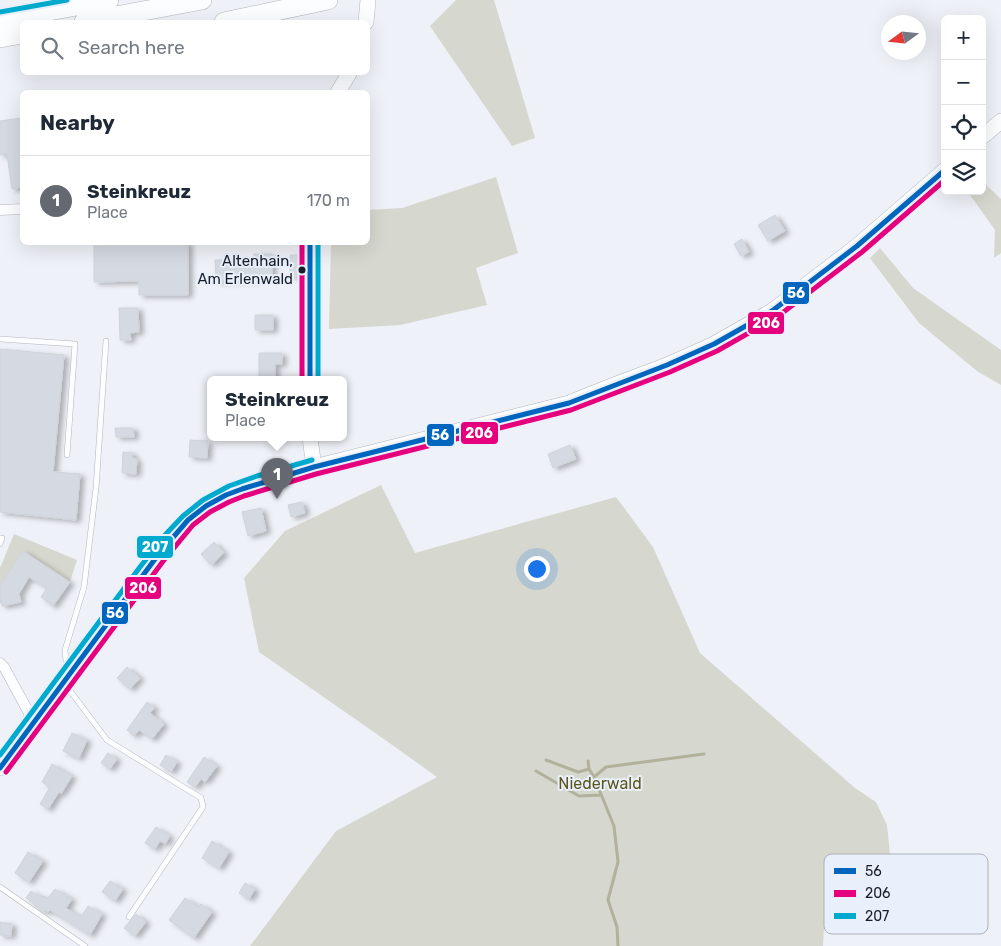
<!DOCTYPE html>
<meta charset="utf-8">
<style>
body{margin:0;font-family:Rubik,sans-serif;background:#f6f6f7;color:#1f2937}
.controls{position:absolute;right:15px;top:15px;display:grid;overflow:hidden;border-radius:8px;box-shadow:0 5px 20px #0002}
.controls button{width:45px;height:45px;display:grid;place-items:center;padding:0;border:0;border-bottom:1px solid #e0e1e3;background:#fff;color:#1f2937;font:25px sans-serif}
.compass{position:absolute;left:881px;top:15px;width:45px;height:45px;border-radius:50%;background:#fff;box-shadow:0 5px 20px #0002;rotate:255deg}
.you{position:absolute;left:536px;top:568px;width:18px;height:18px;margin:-12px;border:4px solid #fff;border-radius:50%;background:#1a73e8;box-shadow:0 0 0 8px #1a73e833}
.badge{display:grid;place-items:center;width:32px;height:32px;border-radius:50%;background:#646871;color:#fff;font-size:16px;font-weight:700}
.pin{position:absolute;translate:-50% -41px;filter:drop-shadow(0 1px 2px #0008)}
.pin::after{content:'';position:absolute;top:26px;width:18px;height:15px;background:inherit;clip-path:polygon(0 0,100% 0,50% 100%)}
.popup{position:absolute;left:207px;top:376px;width:140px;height:65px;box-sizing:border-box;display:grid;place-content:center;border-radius:8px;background:#fff;filter:drop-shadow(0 1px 4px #0005);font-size:16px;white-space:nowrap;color:#747a83}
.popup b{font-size:19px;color:#1f2937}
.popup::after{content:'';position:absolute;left:50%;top:100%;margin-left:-10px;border:10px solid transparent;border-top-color:#fff}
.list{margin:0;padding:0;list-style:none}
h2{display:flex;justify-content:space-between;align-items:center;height:65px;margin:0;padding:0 20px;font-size:21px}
h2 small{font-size:16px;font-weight:400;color:#747a83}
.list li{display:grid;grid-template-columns:32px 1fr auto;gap:15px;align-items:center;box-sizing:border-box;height:90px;padding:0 20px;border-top:1px solid #e0e1e3}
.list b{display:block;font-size:19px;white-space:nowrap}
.list p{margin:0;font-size:16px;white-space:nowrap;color:#747a83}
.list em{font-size:16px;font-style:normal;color:#747a83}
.icon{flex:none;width:28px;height:28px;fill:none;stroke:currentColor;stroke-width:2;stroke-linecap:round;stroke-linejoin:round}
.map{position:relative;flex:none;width:1001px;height:946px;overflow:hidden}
.search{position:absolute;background:#fff;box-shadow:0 5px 20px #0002;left:20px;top:20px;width:350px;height:55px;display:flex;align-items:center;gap:12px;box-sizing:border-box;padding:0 18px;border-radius:8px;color:#747a83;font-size:19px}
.panel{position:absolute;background:#fff;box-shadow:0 5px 20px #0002;left:20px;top:90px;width:350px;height:155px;border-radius:8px}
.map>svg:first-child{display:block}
.green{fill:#d6d7ce}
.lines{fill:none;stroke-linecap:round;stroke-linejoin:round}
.stream{stroke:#b2b19c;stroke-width:3}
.building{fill:#d5dae2;stroke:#cfd3da;filter:url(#shadow)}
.lane-casing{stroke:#b2b6bd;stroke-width:6}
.street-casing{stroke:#b2b6bd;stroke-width:11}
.secondary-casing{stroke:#b2b6bd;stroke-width:16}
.highway-casing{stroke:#b2b6bd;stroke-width:20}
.lane{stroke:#fcfdfe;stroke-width:5}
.street{stroke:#fcfdfe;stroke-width:10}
.secondary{stroke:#fcfdfe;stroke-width:15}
.highway{stroke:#fcfdfe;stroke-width:19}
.bus-1-casing{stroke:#eaf0fb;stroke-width:9}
.bus-2-casing{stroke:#eaf0fb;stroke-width:9}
.bus-3-casing{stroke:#eaf0fb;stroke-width:9}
.bus-1{stroke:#0065bd;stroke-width:5}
.bus-2{stroke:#e5007d;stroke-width:5}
.bus-3{stroke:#00a9ce;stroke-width:5}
.bus-dot{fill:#191f29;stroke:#eaf0fb;stroke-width:2}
.labels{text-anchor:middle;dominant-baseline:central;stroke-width:4;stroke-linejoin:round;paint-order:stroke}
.bus-label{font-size:15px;fill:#191f29;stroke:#eaf0fb;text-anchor:end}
.park-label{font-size:16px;fill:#5c571f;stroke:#eaf0fb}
.key{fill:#eaf0fb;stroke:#abb1bc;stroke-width:1}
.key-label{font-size:14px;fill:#191f29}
.line-badge{stroke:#eaf0fb;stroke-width:2}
.badge-label{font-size:14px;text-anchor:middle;font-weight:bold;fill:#fff}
</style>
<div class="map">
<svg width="1001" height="946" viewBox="0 0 1001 946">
<defs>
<filter id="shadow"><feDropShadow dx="4.5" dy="2.5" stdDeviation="2.5" flood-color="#0004"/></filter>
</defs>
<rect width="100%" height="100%" fill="#eef1f7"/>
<!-- green -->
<path class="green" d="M456 0H494L535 138 512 146 430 26Z
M496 177 518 253 476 268 487 305 400 325 329 329 331 243 368 242V210L402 208Z
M982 181 1001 199V253L994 258 995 230 970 195 971 191H982Z
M880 248 913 288 1001 350V385L977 371 919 323 870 258Z
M381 485 415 553 616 497 653 547 700 653 855 788 876 802 887 825 892 874 878 895 847 884 824 926 823 946H250L336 831 437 777 381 737 259 652 244 578 285 531Z
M14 534 77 560 70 582 23 551 0 586V568Z"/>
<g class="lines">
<!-- stream -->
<path class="stream" d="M546 760 578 772 589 769
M588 761 589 769 594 777 614 826 618 862 608 900 617 927 618 946
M536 771 579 796 601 795
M594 777 606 767 704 754"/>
</g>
<!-- building -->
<path class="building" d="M22 118V187L12 189 7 154 0 155V121Z
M775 215 785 231 768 241 758 225Z
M742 239 749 252 741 256 734 244Z
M170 242H188V295H139V281L94 282V246H106L108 243Z
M254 254H272V275L256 276V280L216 281 215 260H254Z
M290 255H300V276H290Z
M119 308H138L139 332 130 333 131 340H120Z
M255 315H273V330H255Z
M0 349 64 355 53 472 80 474 76 520 0 512Z
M259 353H282V364H275V380H259Z
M115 428H133L134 437H116Z
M190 440 208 441 207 458 189 457Z
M570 445 576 459 553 468 548 454Z
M123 452 133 453 132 458 137 459 136 474 122 473Z
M302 502 305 513 291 517 288 505Z
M261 508 266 531 248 536 242 512Z
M214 542 224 553 211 565 201 554Z
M23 551 70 582 53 606 41 597 47 588 29 577 19 594 21 602 2 606 0 601V586Z
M127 667 140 678 130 689 117 678Z
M147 702 155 708 150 713 164 724 152 739 139 730 134 736 127 730Z
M72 733 87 740 79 758 63 751Z
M108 753 117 759 110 769 101 763Z
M166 755 177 762 171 772 160 765Z
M204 757 217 766 205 782 201 779 195 787 187 782Z
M52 764 72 776 61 794 59 792 48 809 40 804 50 787 42 782Z
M156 827 170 836 165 844 160 841 155 849 145 843Z
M212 841 229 852 219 868 202 858Z
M28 852 43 861 29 882 15 873Z
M110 881 123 889 115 901 102 892Z
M245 883 255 889 249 899 239 893Z
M55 889 72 899 66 908 81 917 88 906 102 914 90 935 50 910 48 912 45 910 44 912 35 906 36 905 26 898 31 891 43 898 44 896 48 898Z
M185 898 199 907 201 904 212 912 194 938 169 920Z
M136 914 146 922 135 936 124 928Z
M0 922 12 924 11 936 0 935Z"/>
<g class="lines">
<defs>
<path id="lane" d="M0 339 75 344 67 455
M0 538H2L0 544
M72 669 66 661 65 650 84 587 96 488 106 341
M65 684 107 740 201 798 203 807 129 917
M0 887 85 946"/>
<path id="street" d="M0 210 22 209
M0 663 4 667 29 713 30 727"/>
<path id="secondary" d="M366 22 368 0
M338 92 350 72
M982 137 1001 121
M310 242V380
M310 438 314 467
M0 768 30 727 64 683 158 555 188 520 206 506 226 495 242 489 314 467 569 403 614 385 667 365 714 344 772 311 857 246 945 170"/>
<path id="highway" d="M0 20 109 0
M84 22 202 0
M224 22 328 0
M0 38 22 34"/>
</defs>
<!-- lane casing -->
<use href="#lane" class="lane-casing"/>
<!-- street casing -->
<use href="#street" class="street-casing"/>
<!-- secondary casing -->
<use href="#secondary" class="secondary-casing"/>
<!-- highway casing -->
<use href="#highway" class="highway-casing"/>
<!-- lane -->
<use href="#lane" class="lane"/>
<!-- street -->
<use href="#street" class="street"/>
<!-- secondary -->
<use href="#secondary" class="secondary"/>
<!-- highway -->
<use href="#highway" class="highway"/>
<defs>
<path id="bus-1" d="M310 242V380
M0 768 158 555 188 520 206 506 226 495 242 489 314 467 569 403 667 365 714 344 772 311 857 246 945 170"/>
<path id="bus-2" d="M302 242V380
M6 772 164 560 193 525 210 512 229 502 244 496 316 474 571 410 670 372 717 351 777 317 862 252 945 180"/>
<path id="bus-3" d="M0 12 67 0
M318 242V380
M0 755 140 567 165 535 183 516 203 500 229 486 257 476 312 460"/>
</defs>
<!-- bus-1 casing -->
<use href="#bus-1" class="bus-1-casing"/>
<!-- bus-2 casing -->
<use href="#bus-2" class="bus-2-casing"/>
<!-- bus-3 casing -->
<use href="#bus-3" class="bus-3-casing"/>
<!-- bus-1 -->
<use href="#bus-1" class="bus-1"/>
<!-- bus-2 -->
<use href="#bus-2" class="bus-2"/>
<!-- bus-3 -->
<use href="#bus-3" class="bus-3"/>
</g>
<!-- markers -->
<circle class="bus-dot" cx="302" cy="270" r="4.5"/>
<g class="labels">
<!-- bus labels -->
<g class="bus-label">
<text x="293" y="261">Altenhain,<tspan x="293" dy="18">Am Erlenwald</tspan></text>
</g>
<!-- park labels -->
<g class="park-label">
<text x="600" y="783">Niederwald</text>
</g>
</g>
<!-- legend -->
<rect x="824" y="854" width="164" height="80" rx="8" class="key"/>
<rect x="834" y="868" width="22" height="6" fill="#0065bd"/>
<rect x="834" y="890" width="22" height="7" fill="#e5007d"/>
<rect x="834" y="913" width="22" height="6" fill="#00a9ce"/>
<g class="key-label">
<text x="865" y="876">56</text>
<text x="865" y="898">206</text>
<text x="865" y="921">207</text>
</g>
<g class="line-badge">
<rect x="782" y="281" width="28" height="24" rx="5" fill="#0065bd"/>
<rect x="747" y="311" width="38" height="24" rx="5" fill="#e5007d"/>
<rect x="460" y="421" width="39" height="24" rx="5" fill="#e5007d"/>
<rect x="426" y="423" width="29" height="24" rx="5" fill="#0065bd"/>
<rect x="136" y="535" width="38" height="24" rx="5" fill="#00a9ce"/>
<rect x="124" y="576" width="38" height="24" rx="5" fill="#e5007d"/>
<rect x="101" y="601" width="28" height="24" rx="5" fill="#0065bd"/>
</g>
<g class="badge-label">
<text x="796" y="298">56</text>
<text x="766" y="328">206</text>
<text x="479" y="438">206</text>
<text x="440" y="440">56</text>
<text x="155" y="552">207</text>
<text x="143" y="593">206</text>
<text x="115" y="618">56</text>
</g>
</svg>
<div class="controls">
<button>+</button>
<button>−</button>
<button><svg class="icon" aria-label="locate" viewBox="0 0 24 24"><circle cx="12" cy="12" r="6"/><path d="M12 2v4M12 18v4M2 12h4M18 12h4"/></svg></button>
<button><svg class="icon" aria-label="layers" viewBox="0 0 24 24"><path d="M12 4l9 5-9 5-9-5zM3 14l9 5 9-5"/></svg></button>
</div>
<svg class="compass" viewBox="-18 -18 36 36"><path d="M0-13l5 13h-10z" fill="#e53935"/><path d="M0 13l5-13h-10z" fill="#747a83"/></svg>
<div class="you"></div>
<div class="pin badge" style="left:277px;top:499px">1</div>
<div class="popup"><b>Steinkreuz</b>Place</div>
<div class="search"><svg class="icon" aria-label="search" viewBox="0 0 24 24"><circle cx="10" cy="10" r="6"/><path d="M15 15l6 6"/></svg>Search here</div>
<section class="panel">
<h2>Nearby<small></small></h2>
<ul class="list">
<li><span class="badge">1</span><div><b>Steinkreuz</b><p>Place</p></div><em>170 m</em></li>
</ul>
</section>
</div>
